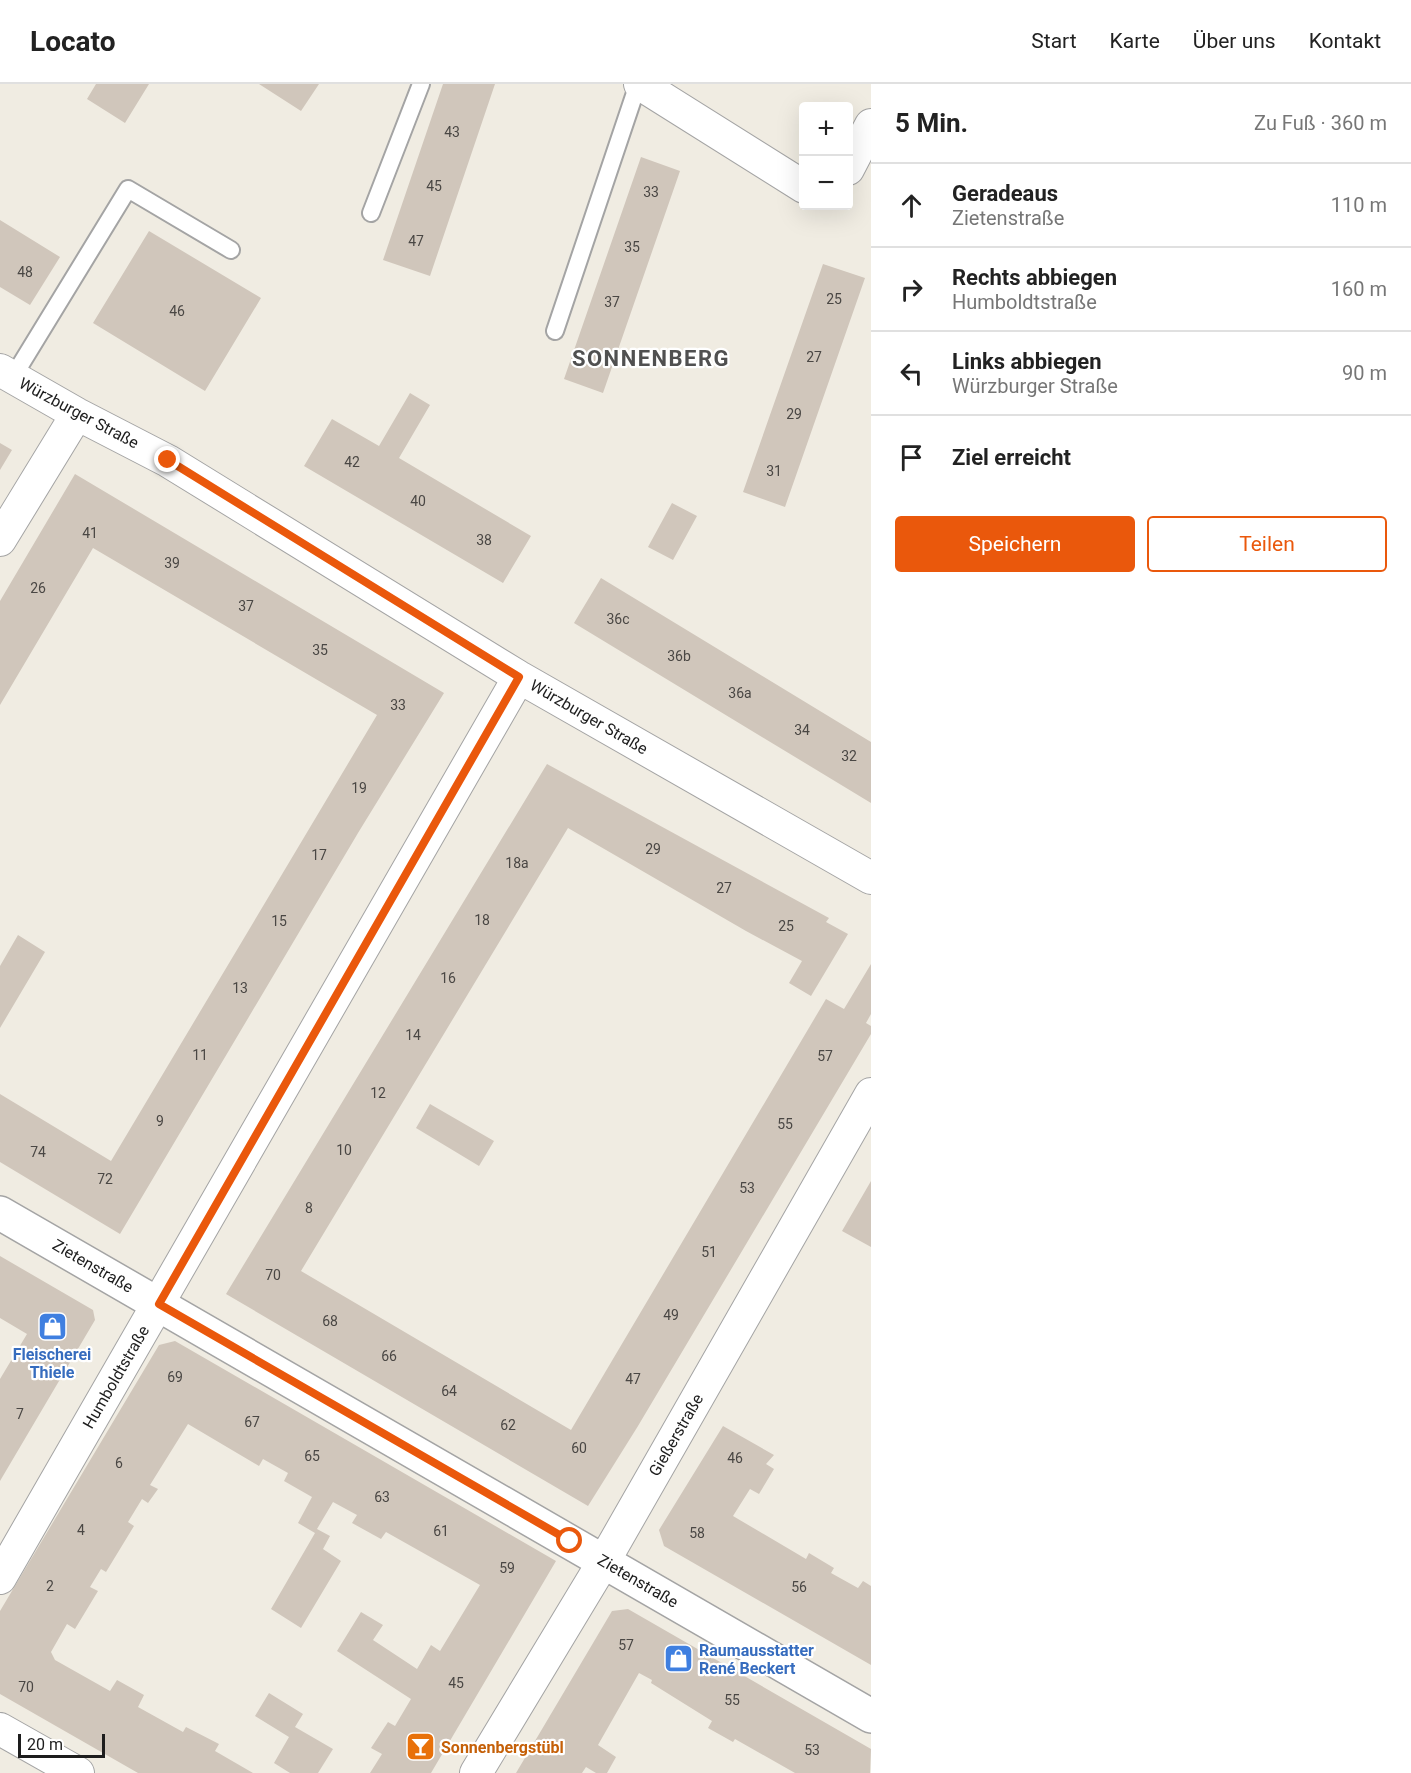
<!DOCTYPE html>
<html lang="de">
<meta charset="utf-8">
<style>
body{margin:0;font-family:Roboto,sans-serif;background:#f6f6f6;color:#222}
.controls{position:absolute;right:18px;top:18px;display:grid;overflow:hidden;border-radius:6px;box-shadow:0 6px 24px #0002}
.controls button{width:54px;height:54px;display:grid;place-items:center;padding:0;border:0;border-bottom:2px solid #e0e0e0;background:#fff;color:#222;font:30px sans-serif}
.scale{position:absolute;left:18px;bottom:15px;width:87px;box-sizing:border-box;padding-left:6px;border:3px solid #1d1d1d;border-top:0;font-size:16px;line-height:21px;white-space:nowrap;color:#1d1d1d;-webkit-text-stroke:4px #fff;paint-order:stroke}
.stop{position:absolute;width:18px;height:18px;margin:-14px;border:4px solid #ea580c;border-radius:50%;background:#fff}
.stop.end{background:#ea580c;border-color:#fff;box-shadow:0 2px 6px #0008}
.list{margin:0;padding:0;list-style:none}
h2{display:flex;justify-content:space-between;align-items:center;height:78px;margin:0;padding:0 24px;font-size:26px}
h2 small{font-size:20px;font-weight:400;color:#767676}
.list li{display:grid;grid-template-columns:39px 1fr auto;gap:18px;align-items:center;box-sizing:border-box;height:84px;padding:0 24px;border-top:2px solid #e0e0e0}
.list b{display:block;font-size:22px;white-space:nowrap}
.list p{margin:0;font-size:20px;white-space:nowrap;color:#767676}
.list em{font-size:20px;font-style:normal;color:#767676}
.actions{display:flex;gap:12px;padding:18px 24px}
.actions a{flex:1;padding:14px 0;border:2px solid #ea580c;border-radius:6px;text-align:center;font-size:21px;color:#ea580c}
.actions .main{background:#ea580c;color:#fff}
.icon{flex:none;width:33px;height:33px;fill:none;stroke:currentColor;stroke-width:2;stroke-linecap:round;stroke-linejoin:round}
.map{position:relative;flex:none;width:871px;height:1689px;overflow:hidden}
header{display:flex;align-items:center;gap:36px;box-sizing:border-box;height:84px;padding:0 30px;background:#fff;border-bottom:2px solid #e0e0e0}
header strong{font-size:28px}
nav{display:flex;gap:33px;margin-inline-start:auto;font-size:21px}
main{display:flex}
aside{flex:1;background:#fff}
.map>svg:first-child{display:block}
.building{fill:#d0c6bb}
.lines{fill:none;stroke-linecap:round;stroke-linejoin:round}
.service-casing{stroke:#a4a4a4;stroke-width:20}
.minor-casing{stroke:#a4a4a4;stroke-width:34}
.tertiary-casing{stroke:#a4a4a4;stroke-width:36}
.service{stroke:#fff;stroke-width:16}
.minor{stroke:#fff;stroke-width:32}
.tertiary{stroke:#fff;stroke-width:33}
.route{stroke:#ea580c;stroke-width:8}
.labels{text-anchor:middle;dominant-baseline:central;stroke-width:4.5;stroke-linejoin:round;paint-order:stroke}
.number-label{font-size:14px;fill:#4a4744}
.street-label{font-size:16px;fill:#1d1d1d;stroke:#fff}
.shop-label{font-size:16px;font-weight:bold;fill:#366cbe;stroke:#fff}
.food-label{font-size:16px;font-weight:bold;fill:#c56008;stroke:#fff;text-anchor:start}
.district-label{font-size:22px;font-weight:bold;letter-spacing:1.5px;fill:#505050;stroke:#fff}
</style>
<header>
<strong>Locato</strong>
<nav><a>Start</a><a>Karte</a><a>Über uns</a><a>Kontakt</a></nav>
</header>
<main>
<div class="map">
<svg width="871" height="1689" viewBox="0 0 871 1689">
<rect width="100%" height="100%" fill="#f0ece2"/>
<!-- building -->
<path class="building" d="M96 0H149L125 39 87 15Z
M259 0H319L301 27Z
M443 0H495L430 192 383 176Z
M641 73 680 87 603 309 564 295Z
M0 136 60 173 30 221 0 203Z
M149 147 261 214 205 307 93 239Z
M823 180 865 194 785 423 743 408Z
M410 309 430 321 399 374 531 452 503 499 304 382 332 335 379 362Z
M0 359 12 366 0 386Z
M75 390 444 609 358 749 120 1150 0 1078V1010L111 1077 377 631 93 464 0 621V517Z
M672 419 697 432 673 476 648 463Z
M601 494 871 658V719L574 539Z
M547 680 829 834 826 838 848 850 811 912 789 899 802 877 746 847 568 744 301 1187 571 1346 826 915 844 925 871 880V930L866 939 871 942V950L638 1342 588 1422 226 1210Z
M18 851 45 868 0 944V882Z
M430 1020 494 1057 479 1082 416 1044Z
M871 1097V1163L842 1147Z
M0 1172 93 1226 95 1236 0 1397V1295L27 1250 0 1234Z
M175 1257 556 1477 431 1689H370L382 1670 371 1664 388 1638 395 1642 411 1615 337 1567 361 1528 383 1541 373 1556 417 1585 431 1561 440 1567 480 1501 386 1448 381 1455 352 1439 357 1431 333 1418 317 1445 330 1452 323 1465 341 1477 301 1544 271 1525 315 1449 298 1439 312 1413 284 1397 288 1389 263 1375 259 1382 188 1340 150 1401 158 1405 148 1419 142 1415 128 1438 134 1442 106 1488 101 1485 90 1503 98 1507 75 1545 67 1540 51 1568 55 1576 110 1607 117 1596 144 1611 138 1623 183 1648 186 1643 219 1660 215 1667 253 1689H138L0 1610V1527L159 1261Z
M723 1342 774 1371 766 1380 774 1385 759 1410 750 1405 733 1432 806 1475 809 1469 834 1484 831 1489 858 1504 863 1497 871 1502V1581L664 1462 659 1446Z
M628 1525 871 1665 870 1689H795L735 1655 733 1658 708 1644 712 1637 651 1599 652 1596 639 1589 598 1661 616 1673 607 1689H596L586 1683 582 1689H516L612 1527Z
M269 1609 303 1630 295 1643 333 1665 318 1689H290L274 1679 289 1653 255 1632Z"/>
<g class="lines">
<defs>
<path id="service" d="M371 129 421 0
M555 247 638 0
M13 293 128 105 231 166"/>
<path id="minor" d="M640 0 804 103
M848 85 871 41
M0 286 77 330 168 377 519 593 871 794
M0 456 77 330
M0 1494 519 593
M0 1645 78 1689
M476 1689 604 1477 871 1010"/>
<path id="tertiary" d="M0 1129 871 1632"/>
</defs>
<!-- service casing -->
<use href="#service" class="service-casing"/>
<!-- minor casing -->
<use href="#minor" class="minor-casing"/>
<!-- tertiary casing -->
<use href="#tertiary" class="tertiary-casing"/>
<!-- service -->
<use href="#service" class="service"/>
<!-- minor -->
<use href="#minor" class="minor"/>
<!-- tertiary -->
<use href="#tertiary" class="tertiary"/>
</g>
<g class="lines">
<!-- route -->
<path class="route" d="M168 376 519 593 159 1220 570 1457"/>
</g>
<!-- icons -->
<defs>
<symbol id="shop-square" viewBox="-11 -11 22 22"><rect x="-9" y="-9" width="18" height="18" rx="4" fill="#3f7fe0" stroke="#fff"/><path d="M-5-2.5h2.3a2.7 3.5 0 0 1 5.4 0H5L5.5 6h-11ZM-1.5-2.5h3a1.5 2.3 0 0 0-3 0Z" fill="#fff"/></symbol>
<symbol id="bar-square" viewBox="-11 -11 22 22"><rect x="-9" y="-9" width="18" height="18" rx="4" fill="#e8710a" stroke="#fff"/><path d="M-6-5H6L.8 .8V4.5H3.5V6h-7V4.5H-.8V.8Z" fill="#fff"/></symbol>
</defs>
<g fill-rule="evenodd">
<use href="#shop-square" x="36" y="1226" width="33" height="33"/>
<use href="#shop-square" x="662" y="1558" width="33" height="33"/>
<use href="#bar-square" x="404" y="1646" width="33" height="33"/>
</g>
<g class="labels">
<!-- number labels -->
<g class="number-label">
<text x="452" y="48">43</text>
<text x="434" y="102">45</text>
<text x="651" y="108">33</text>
<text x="416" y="157">47</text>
<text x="632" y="163">35</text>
<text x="25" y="188">48</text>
<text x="834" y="215">25</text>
<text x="612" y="218">37</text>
<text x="177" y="227">46</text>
<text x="814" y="273">27</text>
<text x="794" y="330">29</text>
<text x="352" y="378">42</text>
<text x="774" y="387">31</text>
<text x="418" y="417">40</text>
<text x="90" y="449">41</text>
<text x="484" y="456">38</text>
<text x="172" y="479">39</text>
<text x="38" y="504">26</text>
<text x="246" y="522">37</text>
<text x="618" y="535">36c</text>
<text x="320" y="566">35</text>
<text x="679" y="572">36b</text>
<text x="740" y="609">36a</text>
<text x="398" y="621">33</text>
<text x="802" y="646">34</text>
<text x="849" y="672">32</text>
<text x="359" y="704">19</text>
<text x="653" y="765">29</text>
<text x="319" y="771">17</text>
<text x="517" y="779">18a</text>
<text x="724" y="804">27</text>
<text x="482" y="836">18</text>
<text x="279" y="837">15</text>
<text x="786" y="842">25</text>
<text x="448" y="894">16</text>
<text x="240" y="904">13</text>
<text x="413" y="951">14</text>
<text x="200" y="971">11</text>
<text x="825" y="972">57</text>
<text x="378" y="1009">12</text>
<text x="160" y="1037">9</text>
<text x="785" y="1040">55</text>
<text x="344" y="1066">10</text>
<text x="38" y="1068">74</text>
<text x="105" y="1095">72</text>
<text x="747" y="1104">53</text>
<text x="309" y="1124">8</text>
<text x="709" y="1168">51</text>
<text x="273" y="1191">70</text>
<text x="671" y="1231">49</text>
<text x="330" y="1237">68</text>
<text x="389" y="1272">66</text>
<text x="175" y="1293">69</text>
<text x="633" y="1295">47</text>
<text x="449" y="1307">64</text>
<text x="20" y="1330">7</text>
<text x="252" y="1338">67</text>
<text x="508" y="1341">62</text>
<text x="579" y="1364">60</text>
<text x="312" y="1372">65</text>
<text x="735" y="1374">46</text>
<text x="119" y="1379">6</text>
<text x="382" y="1413">63</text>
<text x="81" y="1446">4</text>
<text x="441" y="1447">61</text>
<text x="697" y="1449">58</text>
<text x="507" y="1484">59</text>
<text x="50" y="1502">2</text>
<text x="799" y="1503">56</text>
<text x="626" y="1561">57</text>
<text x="456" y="1599">45</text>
<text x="26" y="1603">70</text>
<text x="732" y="1616">55</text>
<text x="812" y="1666">53</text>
</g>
<!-- street labels -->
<g class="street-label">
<text transform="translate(79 329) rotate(28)">Würzburger Straße</text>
<text transform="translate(589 633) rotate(30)">Würzburger Straße</text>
<text transform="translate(93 1182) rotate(30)">Zietenstraße</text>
<text transform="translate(116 1293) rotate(-60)">Humboldtstraße</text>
<text transform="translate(676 1351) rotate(-60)">Gießerstraße</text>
<text transform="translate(638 1497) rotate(30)">Zietenstraße</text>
</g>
<!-- shop labels -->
<g class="shop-label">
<text x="52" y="1270">Fleischerei<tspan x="52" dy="18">Thiele</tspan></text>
<text x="699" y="1566" text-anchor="start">Raumausstatter<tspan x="699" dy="18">René Beckert</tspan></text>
</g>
<!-- food labels -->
<g class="food-label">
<text x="441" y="1663">Sonnenbergstübl</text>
</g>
<!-- district labels -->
<g class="district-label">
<text x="651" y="274">SONNENBERG</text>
</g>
</g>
</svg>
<div class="controls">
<button>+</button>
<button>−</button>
</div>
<div class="scale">20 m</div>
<div class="stop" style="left:570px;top:1457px"></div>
<div class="stop end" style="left:168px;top:376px"></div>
</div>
<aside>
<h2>5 Min.<small>Zu Fuß · 360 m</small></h2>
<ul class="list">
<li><svg class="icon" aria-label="ahead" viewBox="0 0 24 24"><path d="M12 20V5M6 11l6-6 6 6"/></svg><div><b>Geradeaus</b><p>Zietenstraße</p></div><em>110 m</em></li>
<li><svg class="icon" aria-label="right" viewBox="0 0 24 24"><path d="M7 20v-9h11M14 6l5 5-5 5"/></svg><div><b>Rechts abbiegen</b><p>Humboldtstraße</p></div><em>160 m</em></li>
<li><svg class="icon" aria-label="left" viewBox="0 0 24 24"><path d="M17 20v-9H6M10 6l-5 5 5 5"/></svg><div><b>Links abbiegen</b><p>Würzburger Straße</p></div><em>90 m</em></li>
<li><svg class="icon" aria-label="arrive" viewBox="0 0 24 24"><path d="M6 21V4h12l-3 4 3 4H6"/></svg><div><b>Ziel erreicht</b></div></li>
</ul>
<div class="actions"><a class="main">Speichern</a><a>Teilen</a></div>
</aside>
</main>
